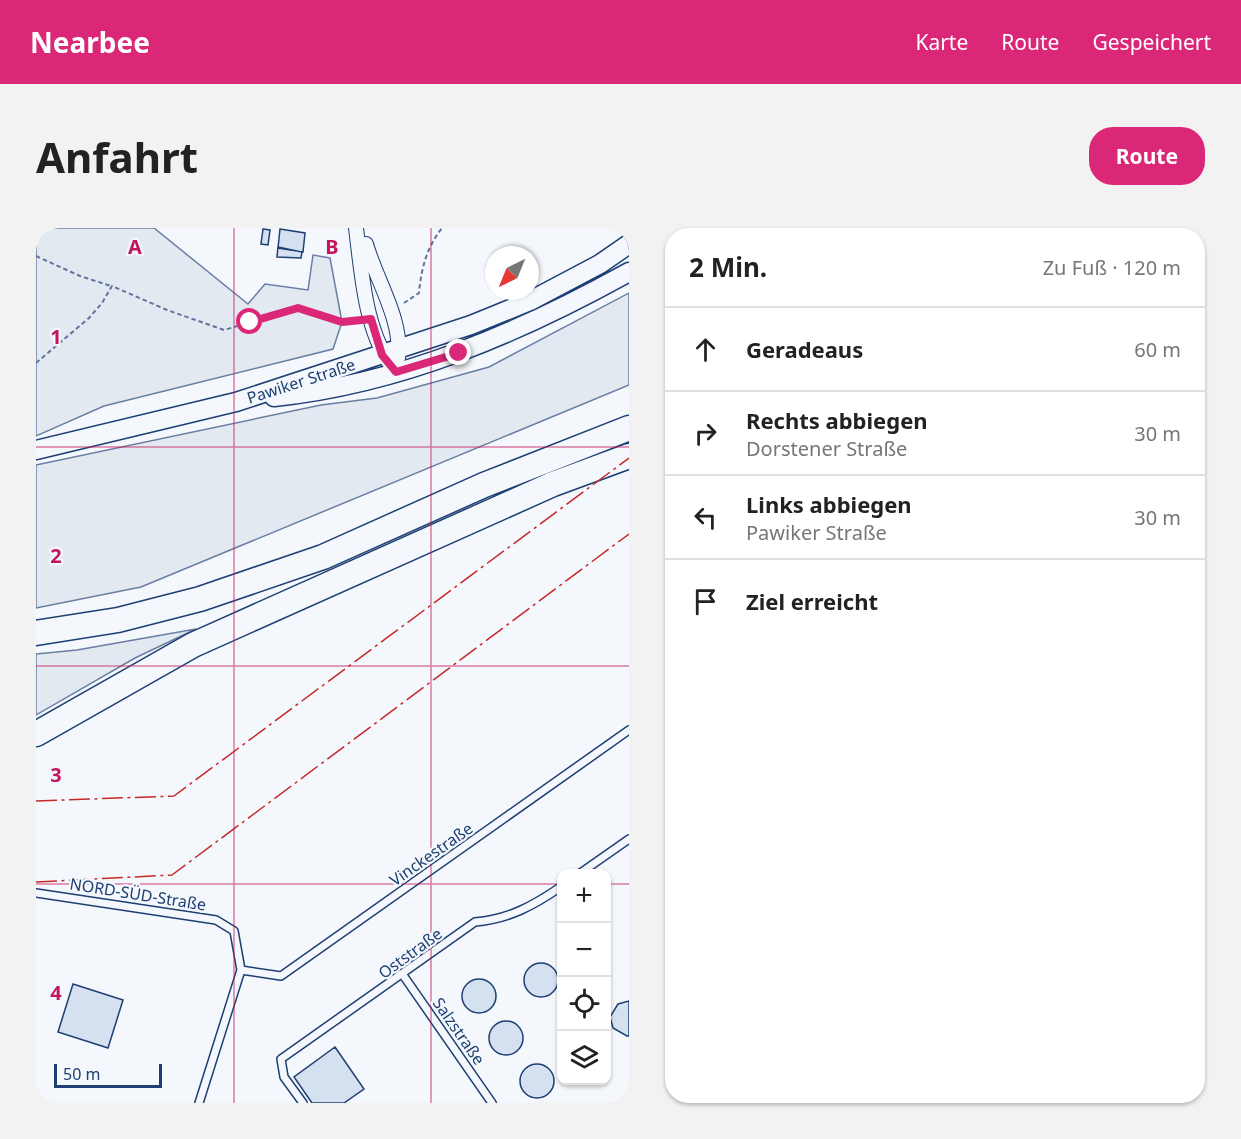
<!DOCTYPE html>
<html lang="de">
<meta charset="utf-8">
<style>
body{margin:0;font-family:"Noto Sans",sans-serif;background:#f2f2f2;color:#222}
.controls{position:absolute;right:18px;bottom:18px;display:grid;overflow:hidden;border-radius:12px;box-shadow:0 2px 4px #0004}
.controls button{width:54px;height:54px;display:grid;place-items:center;padding:0;border:0;border-bottom:2px solid #e0e0e0;background:#fff;color:#222;font:30px sans-serif}
.compass{position:absolute;left:449px;top:18px;width:54px;height:54px;border-radius:50%;background:#fff;box-shadow:0 2px 4px #0004;rotate:223deg}
.scale{position:absolute;left:18px;bottom:15px;width:108px;box-sizing:border-box;padding-left:6px;border:3px solid #1d3f73;border-top:0;font-size:16px;line-height:21px;white-space:nowrap;color:#1d3f73;-webkit-text-stroke:4px #f4f7fb;paint-order:stroke}
.stop{position:absolute;width:18px;height:18px;margin:-14px;border:4px solid #db2777;border-radius:50%;background:#fff}
.stop.end{background:#db2777;border-color:#fff;box-shadow:0 2px 6px #0008}
.list{margin:0;padding:0;list-style:none}
h2{display:flex;justify-content:space-between;align-items:center;height:78px;margin:0;padding:0 24px;font-size:26px}
h2 small{font-size:20px;font-weight:400;color:#767676}
.list li{display:grid;grid-template-columns:39px 1fr auto;gap:18px;align-items:center;box-sizing:border-box;height:84px;padding:0 24px;border-top:2px solid #e0e0e0}
.list b{display:block;font-size:22px;white-space:nowrap}
.list p{margin:0;font-size:20px;white-space:nowrap;color:#767676}
.list em{font-size:20px;font-style:normal;color:#767676}
.icon{flex:none;width:33px;height:33px;fill:none;stroke:currentColor;stroke-width:2;stroke-linecap:round;stroke-linejoin:round}
.map{position:relative;flex:none;width:593px;height:875px;overflow:hidden;border-radius:24px}
header{display:flex;align-items:center;gap:36px;box-sizing:border-box;height:84px;padding:0 30px;background:#db2777;color:#fff}
header strong{font-size:28px}
nav{display:flex;gap:33px;margin-inline-start:auto;font-size:21px}
.intro{display:flex;align-items:center;justify-content:space-between;box-sizing:border-box;height:144px;padding:0 36px}
h1{margin:0;font-size:42px}
.button{padding:15px 27px;border-radius:24px;background:#db2777;color:#fff;font-size:21px;font-weight:700}
main{display:flex;gap:36px;padding:0 36px}
aside{flex:1;background:#fff;border-radius:24px;box-shadow:0 2px 4px #0004}
.map>svg:first-child{display:block}
.green{fill:#e3e9f0;stroke:#687fa3;stroke-width:1.5}
.building{fill:#d5e0f0;stroke:#1d3f73;stroke-width:1.5}
.lines{fill:none;stroke-linecap:round;stroke-linejoin:round}
.lane-casing{stroke:#1d3f73;stroke-width:10}
.street-casing{stroke:#1d3f73;stroke-width:16}
.secondary-casing{stroke:#1d3f73;stroke-width:21}
.highway-casing{stroke:#1d3f73;stroke-width:27}
.path{stroke:#5e769c;stroke-width:2;stroke-dasharray:4.5 3;stroke-linecap:butt}
.lane{stroke:#f4f7fb;stroke-width:7}
.street{stroke:#f4f7fb;stroke-width:14}
.secondary{stroke:#f4f7fb;stroke-width:18}
.highway{stroke:#f4f7fb;stroke-width:24}
.power{stroke:#c62828;stroke-width:1.5;stroke-dasharray:21 4.5 3 4.5;stroke-linecap:butt}
.route{stroke:#db2777;stroke-width:8}
.grid{fill:none;stroke:#c2185b;stroke-width:1.5;stroke-opacity:0.55}
.labels{text-anchor:middle;dominant-baseline:central;stroke-width:4.5;stroke-linejoin:round;paint-order:stroke}
.street-label{font-size:16px;fill:#1d3f73;stroke:#f4f7fb}
.grid-label{font-size:20px;text-anchor:middle;font-weight:bold;fill:#c2185b;stroke:#f4f7fb;stroke-width:4.5;stroke-linejoin:round;paint-order:stroke}
</style>
<header>
<strong>Nearbee</strong>
<nav><a>Karte</a><a>Route</a><a>Gespeichert</a></nav>
</header>
<div class="intro"><h1>Anfahrt</h1><a class="button">Route</a></div>
<main>
<div class="map">
<svg width="593" height="875" viewBox="0 0 593 875">
<rect width="100%" height="100%" fill="#f4f7fb"/>
<!-- green -->
<path class="green" d="M0 0H118L212 76 229 56 272 62 277 27 294 30 306 94 297 121 68 178 0 208Z
M593 65V157L105 359 0 380V237L285 177 341 170 453 139Z
M160 401 99 430 0 487V426L41 422Z"/>
<!-- building -->
<path class="building" d="M227 1 234 2 232 17 225 16Z
M244 1 269 5 267 24 242 20Z
M242 19 266 24 265 30 241 29Z
M488 752a17 17 0 1 1 34 0a17 17 0 1 1-34 0Z
M426 768a17 17 0 1 1 34 0a17 17 0 1 1-34 0Z
M37 756 87 772 72 820 22 804Z
M593 773V808H591L577 800 574 789 582 776Z
M453 810a17 17 0 1 1 34 0a17 17 0 1 1-34 0Z
M299 819 328 861 308 875H276L258 849Z
M484 853a17 17 0 1 1 34 0a17 17 0 1 1-34 0Z"/>
<g class="lines">
<defs>
<path id="lane" d="M543 646 593 611
M0 665 180 692 198 703 205 742 163 875
M205 742 245 748 593 502
M367 747 456 875
M267 875 248 849 245 831 439 694C473 691 497 678 526 658"/>
<path id="street" d="M320 0C326 47 329 107 360 144
M330 16C340 52 367 92 362 130"/>
<path id="secondary" d="M238 169C364 156 483 105 593 44
M0 222 200 174 435 97 494 73 564 36 593 16"/>
<path id="highway" d="M0 405 82 392 164 371 287 329 448 257 593 200
M0 506 157 417 517 256 593 228"/>
</defs>
<!-- lane casing -->
<use href="#lane" class="lane-casing"/>
<!-- street casing -->
<use href="#street" class="street-casing"/>
<!-- secondary casing -->
<use href="#secondary" class="secondary-casing"/>
<!-- highway casing -->
<use href="#highway" class="highway-casing"/>
<!-- path -->
<path class="path" d="M0 28 44 48 75 58
M368 75 383 65C385 41 391 19 406 0
M0 135 53 90 66 75 76 58 131 82 188 102 262 80 306 94H322"/>
<!-- lane -->
<use href="#lane" class="lane"/>
<!-- street -->
<use href="#street" class="street"/>
<!-- secondary -->
<use href="#secondary" class="secondary"/>
<!-- highway -->
<use href="#highway" class="highway"/>
<!-- power -->
<path class="power" d="M0 573 138 568 593 230
M0 654 136 647 593 306"/>
</g>
<g class="lines">
<!-- route -->
<path class="route" d="M214 94 262 80 306 94 335 91 346 127 360 144 423 125"/>
</g>
<!-- grid -->
<path class="grid" d="M198 0V875M395 0V875M0 219H593M0 438H593M0 656H526M570 656H593"/>
<g class="labels">
<!-- street labels -->
<g class="street-label">
<text transform="translate(265 153) rotate(-18)">Pawiker Straße</text>
<text transform="translate(395 626) rotate(-35)">Vinckestraße</text>
<text transform="translate(102 666) rotate(9)">NORD-SÜD-Straße</text>
<text transform="translate(374 725) rotate(-36)">Oststraße</text>
<text transform="translate(423 803) rotate(55)">Salzstraße</text>
</g>
</g>
<g class="grid-label">
<text x="99" y="26">A</text>
<text x="296" y="26">B</text>
<text x="20" y="116">1</text>
<text x="20" y="335">2</text>
<text x="20" y="554">3</text>
<text x="20" y="772">4</text>
</g>
</svg>
<div class="controls">
<button>+</button>
<button>−</button>
<button><svg class="icon" aria-label="locate" viewBox="0 0 24 24"><circle cx="12" cy="12" r="6"/><path d="M12 2v4M12 18v4M2 12h4M18 12h4"/></svg></button>
<button><svg class="icon" aria-label="layers" viewBox="0 0 24 24"><path d="M12 4l9 5-9 5-9-5zM3 14l9 5 9-5"/></svg></button>
</div>
<svg class="compass" viewBox="-18 -18 36 36"><path d="M0-13l5 13h-10z" fill="#e53935"/><path d="M0 13l5-13h-10z" fill="#767676"/></svg>
<div class="scale">50 m</div>
<div class="stop" style="left:214px;top:94px"></div>
<div class="stop end" style="left:423px;top:125px"></div>
</div>
<aside>
<h2>2 Min.<small>Zu Fuß · 120 m</small></h2>
<ul class="list">
<li><svg class="icon" aria-label="ahead" viewBox="0 0 24 24"><path d="M12 20V5M6 11l6-6 6 6"/></svg><div><b>Geradeaus</b></div><em>60 m</em></li>
<li><svg class="icon" aria-label="right" viewBox="0 0 24 24"><path d="M7 20v-9h11M14 6l5 5-5 5"/></svg><div><b>Rechts abbiegen</b><p>Dorstener Straße</p></div><em>30 m</em></li>
<li><svg class="icon" aria-label="left" viewBox="0 0 24 24"><path d="M17 20v-9H6M10 6l-5 5 5 5"/></svg><div><b>Links abbiegen</b><p>Pawiker Straße</p></div><em>30 m</em></li>
<li><svg class="icon" aria-label="arrive" viewBox="0 0 24 24"><path d="M6 21V4h12l-3 4 3 4H6"/></svg><div><b>Ziel erreicht</b></div></li>
</ul>
</aside>
</main>
